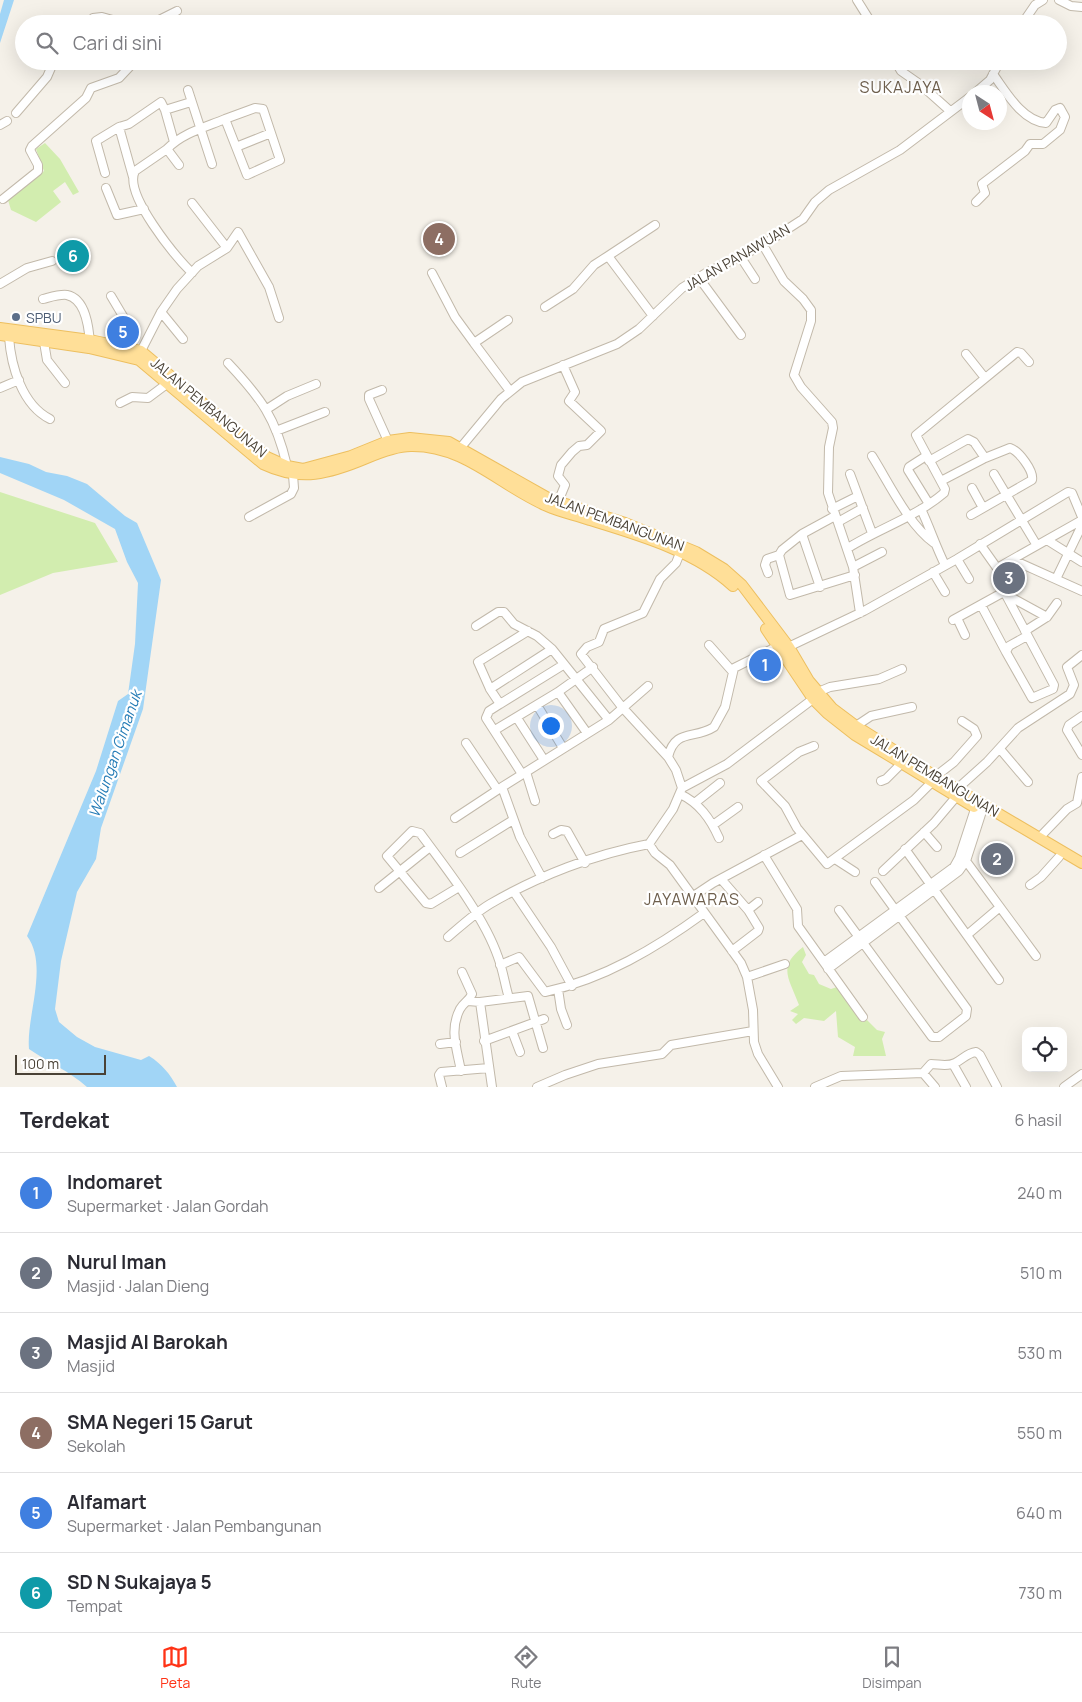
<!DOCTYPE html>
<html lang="id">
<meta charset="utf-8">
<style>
body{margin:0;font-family:Manrope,sans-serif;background:#f2f2f3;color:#2b2b33}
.controls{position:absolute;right:15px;bottom:15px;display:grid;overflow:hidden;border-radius:10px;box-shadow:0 5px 20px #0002}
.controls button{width:45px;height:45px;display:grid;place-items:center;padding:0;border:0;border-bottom:1px solid #e1e1e2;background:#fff;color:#2b2b33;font:25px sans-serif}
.compass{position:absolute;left:962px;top:85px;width:45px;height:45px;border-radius:50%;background:#fff;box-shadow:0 5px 20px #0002;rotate:144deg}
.scale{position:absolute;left:15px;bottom:12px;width:91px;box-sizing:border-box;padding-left:5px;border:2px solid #4a4236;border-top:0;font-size:14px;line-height:18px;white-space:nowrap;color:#4a4236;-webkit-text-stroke:4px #fff;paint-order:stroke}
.you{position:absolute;left:550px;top:725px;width:18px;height:18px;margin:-12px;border:4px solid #fff;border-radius:50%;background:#1a73e8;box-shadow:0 0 0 8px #1a73e833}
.badge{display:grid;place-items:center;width:32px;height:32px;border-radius:50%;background:#ff3316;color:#fff;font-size:16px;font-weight:700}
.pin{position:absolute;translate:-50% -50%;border:2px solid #fff;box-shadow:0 1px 5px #0006}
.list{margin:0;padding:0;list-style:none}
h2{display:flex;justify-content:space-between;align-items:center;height:65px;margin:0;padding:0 20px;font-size:21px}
h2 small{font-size:16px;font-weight:400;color:#7c7c81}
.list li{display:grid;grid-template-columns:32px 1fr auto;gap:15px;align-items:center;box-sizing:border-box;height:80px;padding:0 20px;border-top:1px solid #e1e1e2}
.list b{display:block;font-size:19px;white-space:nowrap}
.list p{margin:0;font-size:16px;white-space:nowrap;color:#7c7c81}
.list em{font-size:16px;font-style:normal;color:#7c7c81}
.icon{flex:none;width:28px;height:28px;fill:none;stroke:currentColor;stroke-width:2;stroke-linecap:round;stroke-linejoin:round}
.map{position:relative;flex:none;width:1082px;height:1087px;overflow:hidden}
.search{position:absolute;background:#fff;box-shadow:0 5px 20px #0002;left:15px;right:15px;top:15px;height:55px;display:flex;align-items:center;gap:12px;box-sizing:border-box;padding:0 18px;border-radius:28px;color:#7c7c81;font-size:19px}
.sheet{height:545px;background:#fff}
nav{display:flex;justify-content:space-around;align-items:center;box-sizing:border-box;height:70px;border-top:1px solid #e1e1e2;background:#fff;font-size:14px;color:#7c7c81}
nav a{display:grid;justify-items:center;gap:2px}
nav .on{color:#ff3316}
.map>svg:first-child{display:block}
.green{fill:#d2edaf}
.water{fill:#a1d5f6}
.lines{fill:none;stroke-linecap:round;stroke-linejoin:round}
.minor-casing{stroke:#c2b9aa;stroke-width:10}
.major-casing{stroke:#edbf5f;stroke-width:12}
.minor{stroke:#fff;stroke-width:8}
.major{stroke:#ffdf98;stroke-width:10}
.service-dot{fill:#5c6f8a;stroke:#fff;stroke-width:2}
.labels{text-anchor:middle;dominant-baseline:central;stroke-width:4.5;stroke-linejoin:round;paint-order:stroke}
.street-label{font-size:14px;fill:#4a4236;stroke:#fff}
.service-label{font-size:14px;fill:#4e5e75;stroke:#fff;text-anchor:start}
.water-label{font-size:15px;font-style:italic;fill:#257cb6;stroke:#fff}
.quarter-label{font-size:16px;letter-spacing:1px;fill:#6e5f4d;stroke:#fff}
</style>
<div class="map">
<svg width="1082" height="1087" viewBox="0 0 1082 1087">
<rect width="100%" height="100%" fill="#f5f1e9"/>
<!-- green -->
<path class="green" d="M45 143 60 159 79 192 73 195 65 182 53 191 61 202 36 222 11 210 8 200 44 171 36 149Z
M0 492 95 523 118 562 53 573 0 595Z
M803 947 806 955 802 962 809 974 814 975 819 984 831 989 837 987 863 1022 867 1020 877 1030 885 1032 882 1039 886 1056H853L855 1047 838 1037 836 1011 824 1021 804 1018 796 1024 792 1020 798 1014 790 1011 799 1005C789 978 777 967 803 947Z"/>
<!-- water -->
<path class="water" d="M4 0H14L0 43V14Z
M0 457 29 464 46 472 67 476 87 484 125 516 137 523 161 580 143 709 101 828 96 859 77 892 61 961 55 1009 59 1022 77 1037 95 1047 141 1060 149 1056C162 1064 170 1074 177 1087H87C69 1071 48 1062 29 1049 26 1016 49 966 27 936L96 771 118 701 128 694 135 644 138 583 127 562 115 529 64 500 0 473Z"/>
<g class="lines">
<defs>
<path id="minor" d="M857 0 872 24
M1059 0 1071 6 1082 7
M89 24 93 18 102 17 127 24
M151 24 177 11
M1022 24 1035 5 1043 0
M895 61 901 71 921 85 949 110
M188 90 212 164
M976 92 990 80 1000 61
M16 113 47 77 54 61
M225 119 255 108 263 109 280 160 247 175 236 147
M0 125 7 121
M174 142 165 110 191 102
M167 149C182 133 206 127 225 119L236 147 271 133
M179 165 167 149 135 171C123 194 176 257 192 273
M105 173 96 141 119 127
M133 177 119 127 129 124 161 102 165 110
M106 188 117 215 144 209
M3 199 38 171V165L30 150 32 146 86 98 91 88 119 78 135 61
M976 202 985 193 982 184 1025 151 1030 144H1043L1060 130 1065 117 1060 108 1055 110 1046 123C1022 121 1006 92 993 74
M192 203 227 248
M763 245 784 281 803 299 811 310V321L794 375 801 387 832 422 833 428 829 447 828 493 853 567 860 613
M608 256 655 225
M740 256 755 279
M432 273 455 317 474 343
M699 278 741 335
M0 284 27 268 52 261
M111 296 133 333 128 348
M43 299C51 297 60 294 67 295 86 299 89 328 90 344
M545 307 573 289 594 265 608 256 653 316
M161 312 183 339
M508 320 474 343 510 391
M9 337C11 366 22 405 50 419
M44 342 47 360 65 383
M141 351 161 312 177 289 198 266 227 248 238 232 269 287 279 318
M966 354 985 378
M228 363C261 398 276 418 287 466
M0 388 19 380
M382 390 369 395V399L388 441
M120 403 132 397 148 398 168 383
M267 409 287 396 316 384
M276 431 325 412
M457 452 501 399 522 382 617 344 639 329 682 288 706 273 763 245 803 219 815 202 829 190 900 150 970 97
M872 456C889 483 908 524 934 543
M926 456 909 467 908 470 929 504
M929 461 968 439 974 442 985 458
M850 474 872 533
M994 474 1036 544
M941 481 985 458 1010 448C1019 451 1034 471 1032 480L971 515
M972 488 983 508
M558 502 565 485 558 476 561 465 572 452 579 446 587 445 601 431 569 401 575 392 563 365
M832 509 858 496
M921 509C930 528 936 547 945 565
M249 517 291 494 294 488 293 475
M838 522 863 508
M1047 540 1082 562
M980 544 997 568 1082 520
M848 548C878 529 916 517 944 493L945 489 916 435 1017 352 1021 353 1029 362
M779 555 790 595 855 575
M957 559 969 579
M1013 560 1082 591
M853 567 882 552
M933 572 945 592
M768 573 765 565 767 559 779 555 782 550 802 534
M1056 579 1082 525
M820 587 802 534 835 516
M1007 595 1047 617
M981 605 1006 652
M957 618 965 635
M953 620 1002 593 1006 595 1054 685 1053 689 1032 698 1006 652 1009 646 1027 636
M476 626 498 612H504L514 624 537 636 552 649 609 720
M528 631 478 662 490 689 500 704 563 665
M1025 631 1047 617 1057 603
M709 645 732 671
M784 649 864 611 957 559 1068 492 1072 493 1082 517
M490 689 552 649
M558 692 587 733
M818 692 830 687 879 679 902 669
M500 704 489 711 486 718 522 774
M537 705 563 748
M1082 716 1069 725 1067 730 1082 755
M517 718 544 760
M856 726 871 716 912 707
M495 730 558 692 593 667
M466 743 497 789
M814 746 799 752 761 781 785 806 797 828 827 864 914 800 932 782
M1000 749 1028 782
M668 757 622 707 581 654 587 647 599 642 604 629 643 613 660 579 676 563 680 553
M526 772 535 801
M936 776 954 762 977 736 974 729 962 721
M881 781 886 779 902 763
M682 788 727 764 813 699
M957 789 987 762 1018 728 1070 694 1074 685 1067 667 1082 655
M680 794C699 803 710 818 719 838
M696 802 720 783
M455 818 502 787
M713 825 738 807
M924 832 937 847
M553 834 561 830 567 831 585 863
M1039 838 1067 809 1077 803 1082 777
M905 849 999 980
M460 853 513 820
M764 855 797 909 798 926 863 1017
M835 859 855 872
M966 861 1036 956
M883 871 934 823 956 797
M542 878 520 837 502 787 609 720 648 686
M721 879 748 910
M1030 885 1041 877 1059 857
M459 887 431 904 426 903 387 856 412 831 420 833C446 868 484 916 498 957 503 970 505 985 509 998
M379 888 430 847
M514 892 551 947 572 986
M692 897 713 883 802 835
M839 910 932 1037H939L966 1016 967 1009 875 882
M967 935 1000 907
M448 937C461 926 475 913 490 904 538 876 595 854 649 844
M732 951 758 931 759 928 748 910 758 902
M824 962 954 867 959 858 977 803
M500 965 519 957 545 992C604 979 656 948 704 913
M828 969 959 871 966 861 984 805
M747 977 785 964
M558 989 561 1009 567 1025
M468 1001 480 1002 528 996 543 1048
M480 1002 492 1087
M512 1031 520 1052
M484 1041 544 1019
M440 1044 456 1042
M953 1064 966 1087
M461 1071C457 1049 449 1030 460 1009 464 1002 469 1001 472 994L462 972
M923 1073 931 1064C939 1064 947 1067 955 1063 963 1059 967 1053 976 1052L980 1055 997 1087
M442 1087 439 1075 441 1072 489 1068
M537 1087 565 1075 598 1064 662 1054 671 1045 753 1031
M778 1087 758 1054 754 1042 753 1010 747 977 741 963 670 865 655 853 649 844 673 809 682 788 676 770 668 757C675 728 694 740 714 727L725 707 734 668 782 644
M815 1087 841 1076 923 1073 935 1087
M1064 1087 1082 1074"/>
<path id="major" d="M0 328 90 340 141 351 267 457 287 466 303 469 351 456 388 441 410 438 449 442 550 499 625 523 696 552 724 569 742 585 789 647 809 681 832 708 856 726 938 778 1082 863
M0 335 89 348 139 360 263 464C301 482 329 474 367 458 381 452 396 446 411 446 465 445 500 486 547 506 560 512 576 515 590 520 639 535 695 551 733 586
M766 629 813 699 827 713 855 735 974 807"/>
</defs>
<!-- minor casing -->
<use href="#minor" class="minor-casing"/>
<!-- major casing -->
<use href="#major" class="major-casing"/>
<!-- minor -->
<use href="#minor" class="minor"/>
<!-- major -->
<use href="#major" class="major"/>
</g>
<!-- markers -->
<circle class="service-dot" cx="16" cy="317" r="5"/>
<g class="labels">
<!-- street labels -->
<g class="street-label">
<text transform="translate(737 257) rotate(-30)">JALAN PANAWUAN</text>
<text transform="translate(209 407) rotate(40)">JALAN PEMBANGUNAN</text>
<text transform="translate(615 521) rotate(20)">JALAN PEMBANGUNAN</text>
<text transform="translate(935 775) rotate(31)">JALAN PEMBANGUNAN</text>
</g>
<!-- service labels -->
<g class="service-label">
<text x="26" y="317">SPBU</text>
</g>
<!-- water labels -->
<g class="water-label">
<text transform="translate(115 754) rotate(-71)">Walungan Cimanuk</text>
</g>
<!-- quarter labels -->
<g class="quarter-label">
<text x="901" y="87">SUKAJAYA</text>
<text x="692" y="899">JAYAWARAS</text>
</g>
</g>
</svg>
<div class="controls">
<button><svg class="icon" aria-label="locate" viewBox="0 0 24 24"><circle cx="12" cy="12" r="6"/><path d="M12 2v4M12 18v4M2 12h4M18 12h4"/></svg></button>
</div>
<svg class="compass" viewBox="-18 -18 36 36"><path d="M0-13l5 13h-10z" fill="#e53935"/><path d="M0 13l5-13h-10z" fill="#7c7c81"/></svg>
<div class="scale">100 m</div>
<div class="you"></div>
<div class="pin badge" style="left:765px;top:665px;background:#3f7fe0">1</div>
<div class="pin badge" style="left:997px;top:859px;background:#6b7280">2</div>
<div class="pin badge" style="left:1009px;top:578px;background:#6b7280">3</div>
<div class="pin badge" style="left:439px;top:239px;background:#8d6e63">4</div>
<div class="pin badge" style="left:123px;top:332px;background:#3f7fe0">5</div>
<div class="pin badge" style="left:73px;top:256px;background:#0f9aa8">6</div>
<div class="search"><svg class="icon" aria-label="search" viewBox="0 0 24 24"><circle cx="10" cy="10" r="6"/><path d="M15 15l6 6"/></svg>Cari di sini</div>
</div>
<section class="sheet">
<h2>Terdekat<small>6 hasil</small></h2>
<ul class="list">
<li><span class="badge" style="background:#3f7fe0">1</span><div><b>Indomaret</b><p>Supermarket · Jalan Gordah</p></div><em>240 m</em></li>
<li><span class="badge" style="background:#6b7280">2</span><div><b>Nurul Iman</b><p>Masjid · Jalan Dieng</p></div><em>510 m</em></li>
<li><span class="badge" style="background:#6b7280">3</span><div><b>Masjid Al Barokah</b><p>Masjid</p></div><em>530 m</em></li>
<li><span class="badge" style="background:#8d6e63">4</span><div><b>SMA Negeri 15 Garut</b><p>Sekolah</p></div><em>550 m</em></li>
<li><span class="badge" style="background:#3f7fe0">5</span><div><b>Alfamart</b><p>Supermarket · Jalan Pembangunan</p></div><em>640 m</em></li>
<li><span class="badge" style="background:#0f9aa8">6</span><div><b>SD N Sukajaya 5</b><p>Tempat</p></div><em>730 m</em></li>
</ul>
</section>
<nav>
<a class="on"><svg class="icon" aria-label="map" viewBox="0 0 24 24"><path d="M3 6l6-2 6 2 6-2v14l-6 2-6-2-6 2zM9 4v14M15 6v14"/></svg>Peta</a>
<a><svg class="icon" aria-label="directions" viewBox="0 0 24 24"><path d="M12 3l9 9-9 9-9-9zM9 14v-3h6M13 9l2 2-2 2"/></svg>Rute</a>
<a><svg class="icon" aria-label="saved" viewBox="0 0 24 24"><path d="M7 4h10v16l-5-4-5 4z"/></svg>Disimpan</a>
</nav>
